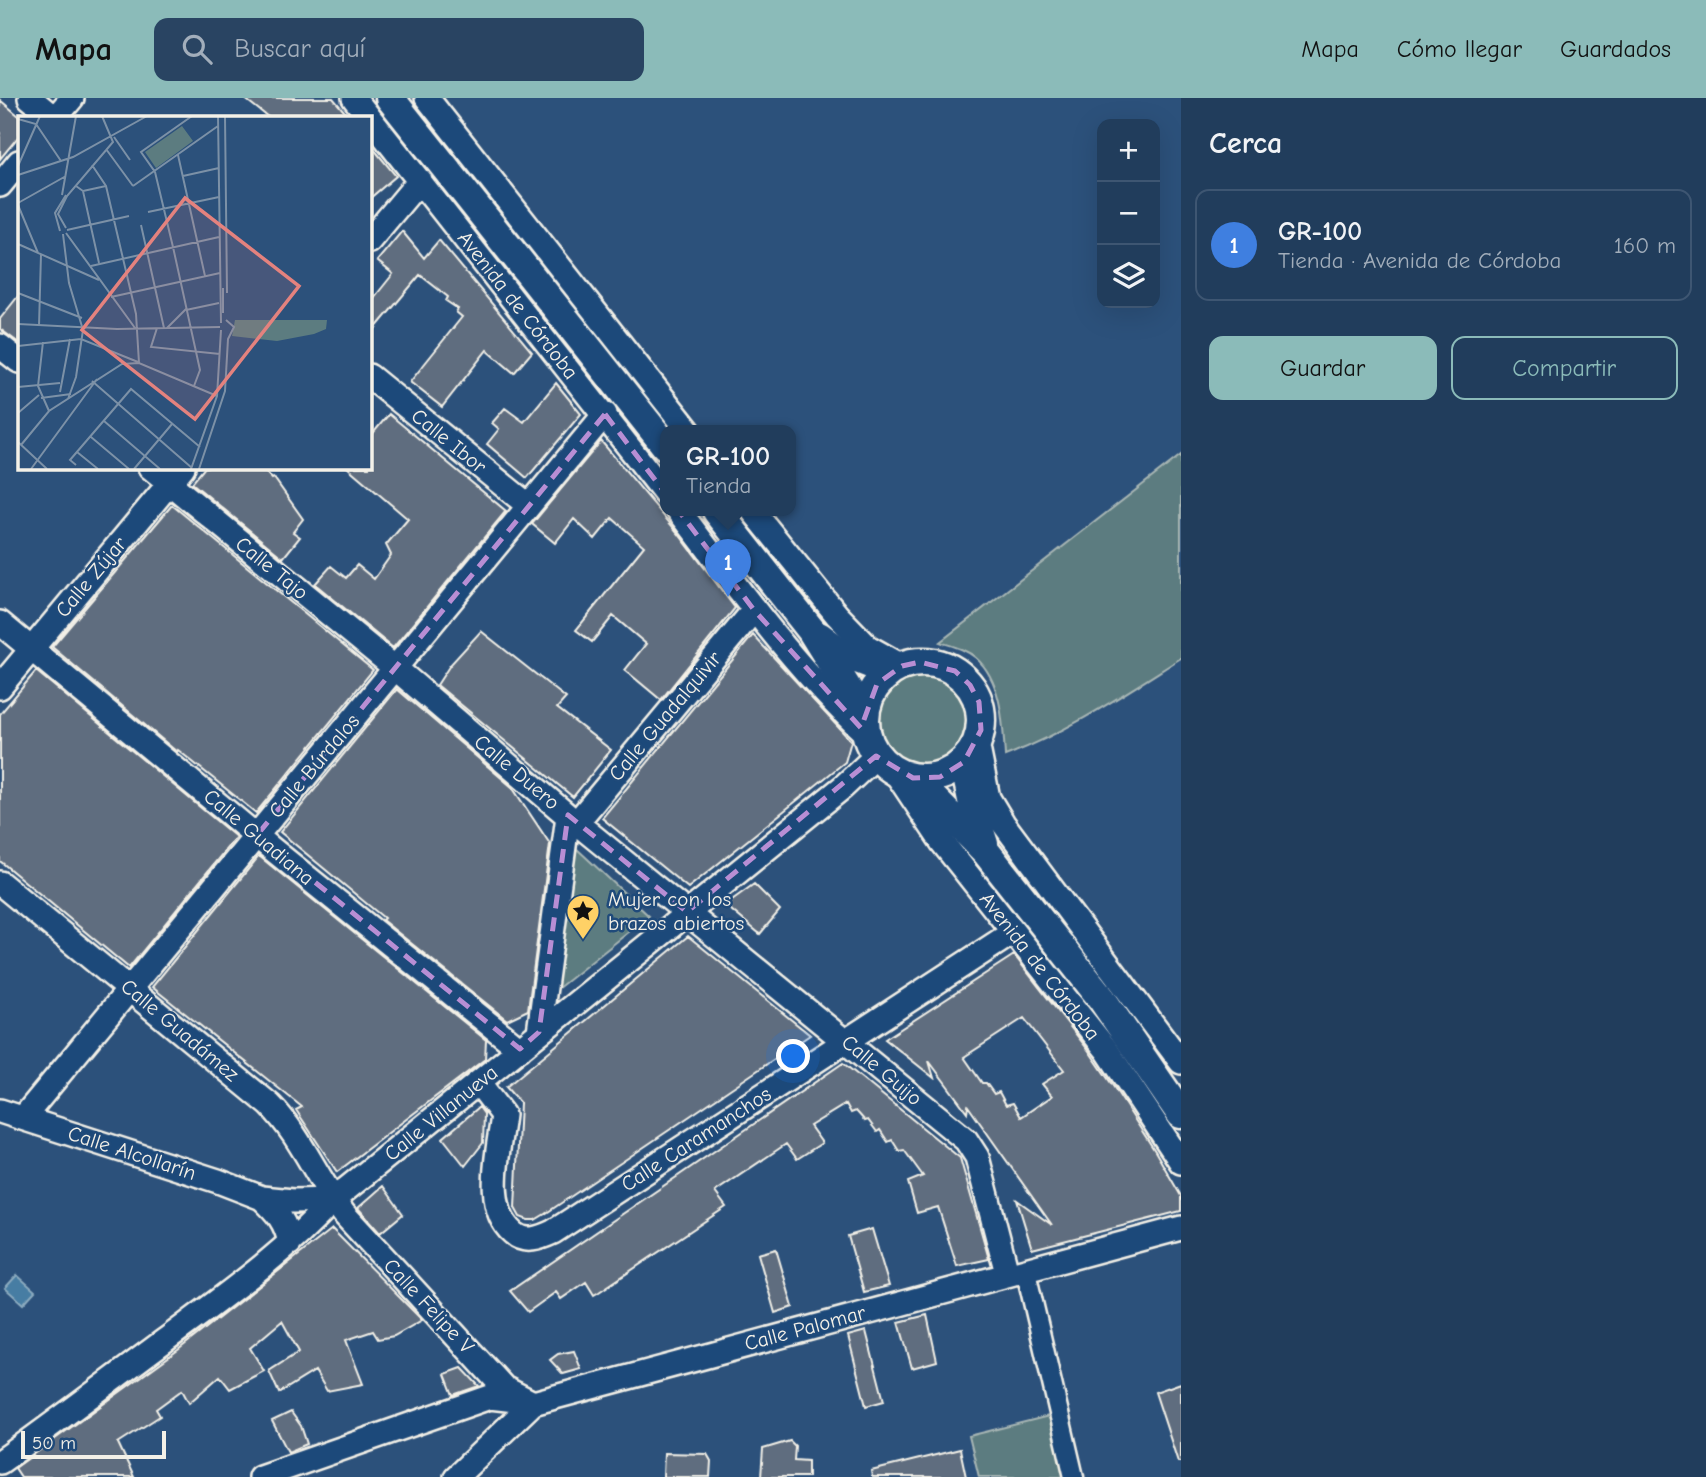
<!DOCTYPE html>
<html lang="es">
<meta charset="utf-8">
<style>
body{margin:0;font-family:"Comic Neue",sans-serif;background:#294462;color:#f1f3f6}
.controls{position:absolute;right:21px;top:21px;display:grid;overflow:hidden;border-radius:14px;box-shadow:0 7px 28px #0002}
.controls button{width:63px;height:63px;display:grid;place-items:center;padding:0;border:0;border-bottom:2px solid #3e5672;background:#213d5c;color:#f1f3f6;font:35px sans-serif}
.scale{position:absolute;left:21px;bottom:18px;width:145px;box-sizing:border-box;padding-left:7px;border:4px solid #f4f1e8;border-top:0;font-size:19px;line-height:24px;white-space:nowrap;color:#f4f1e8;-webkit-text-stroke:5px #1f4a7a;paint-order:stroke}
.you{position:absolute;left:794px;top:959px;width:24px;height:24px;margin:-18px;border:5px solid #fff;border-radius:50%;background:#1a73e8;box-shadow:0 0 0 10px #1a73e833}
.badge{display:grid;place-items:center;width:46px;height:46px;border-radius:50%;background:#8bbbb9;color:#fff;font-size:23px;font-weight:700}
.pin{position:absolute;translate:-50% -58px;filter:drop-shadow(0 2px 4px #0008)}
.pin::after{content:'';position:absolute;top:37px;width:24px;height:21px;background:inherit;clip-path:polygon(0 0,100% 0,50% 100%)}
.popup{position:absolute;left:660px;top:327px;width:136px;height:91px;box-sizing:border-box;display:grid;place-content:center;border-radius:14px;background:#213d5c;filter:drop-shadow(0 2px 5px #0005);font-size:23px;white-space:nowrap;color:#a2aebb}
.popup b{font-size:26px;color:#f1f3f6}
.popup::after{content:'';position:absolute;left:50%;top:100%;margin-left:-14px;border:14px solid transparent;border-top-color:#213d5c}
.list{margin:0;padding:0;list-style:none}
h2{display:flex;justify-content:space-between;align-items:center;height:91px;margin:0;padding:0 28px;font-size:30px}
h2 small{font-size:23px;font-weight:400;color:#a2aebb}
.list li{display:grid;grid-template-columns:46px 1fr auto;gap:21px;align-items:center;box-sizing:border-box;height:112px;margin:0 14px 14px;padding:0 14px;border:2px solid #3e5672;border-radius:14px}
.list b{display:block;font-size:26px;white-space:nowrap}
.list p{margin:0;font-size:23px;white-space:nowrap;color:#a2aebb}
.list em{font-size:23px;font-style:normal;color:#a2aebb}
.actions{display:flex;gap:14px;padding:21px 28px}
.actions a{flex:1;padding:16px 0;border:2px solid #8bbbb9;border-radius:14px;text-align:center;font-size:24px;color:#8bbbb9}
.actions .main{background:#8bbbb9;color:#111}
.icon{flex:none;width:38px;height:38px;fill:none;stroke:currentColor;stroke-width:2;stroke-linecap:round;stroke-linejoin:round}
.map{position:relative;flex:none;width:1181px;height:1379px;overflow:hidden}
header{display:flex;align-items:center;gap:42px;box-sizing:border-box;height:98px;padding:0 35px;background:#8bbbb9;color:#111}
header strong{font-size:33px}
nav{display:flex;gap:38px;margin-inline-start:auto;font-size:24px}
.search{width:490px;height:63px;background:#294462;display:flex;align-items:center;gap:18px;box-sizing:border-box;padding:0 24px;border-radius:14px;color:#a2aebb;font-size:26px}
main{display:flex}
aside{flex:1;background:#213d5c}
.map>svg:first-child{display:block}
.green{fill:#5c7c80;stroke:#a8b6b4;stroke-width:2}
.water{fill:#477da3;stroke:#8cabbf;stroke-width:2}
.building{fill:#5f6d7f;stroke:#f4f1e8;stroke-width:2;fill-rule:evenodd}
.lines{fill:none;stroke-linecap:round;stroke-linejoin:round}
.pedestrian-casing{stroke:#f4f1e8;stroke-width:23}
.minor-casing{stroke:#f4f1e8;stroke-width:28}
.tertiary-casing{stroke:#f4f1e8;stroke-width:33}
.pedestrian{stroke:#1f4a7a;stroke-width:18}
.minor{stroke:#1f4a7a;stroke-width:23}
.tertiary{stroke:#1f4a7a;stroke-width:28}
.marked{fill:none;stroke:#b88ed4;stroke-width:5;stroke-dasharray:14 9;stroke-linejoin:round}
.labels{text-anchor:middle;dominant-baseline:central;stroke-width:5;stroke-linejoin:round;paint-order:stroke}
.street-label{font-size:21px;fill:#f4f1e8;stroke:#1f4a7a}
.poi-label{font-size:21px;fill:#f4f1e8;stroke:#1f4a7a;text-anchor:start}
.inset-road{fill:none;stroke:#7c91a7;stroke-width:2}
.view{fill:#e4827e;fill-opacity:0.15;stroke:#e4827e;stroke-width:3.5}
.inset-edge{fill:none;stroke:#f4f1e8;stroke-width:3.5}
</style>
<header>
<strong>Mapa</strong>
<div class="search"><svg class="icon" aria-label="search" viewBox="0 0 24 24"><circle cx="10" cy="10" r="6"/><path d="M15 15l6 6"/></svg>Buscar aquí</div>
<nav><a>Mapa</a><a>Cómo llegar</a><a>Guardados</a></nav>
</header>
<main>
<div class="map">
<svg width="1181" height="1379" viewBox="0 0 1181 1379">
<rect width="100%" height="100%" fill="#2c517b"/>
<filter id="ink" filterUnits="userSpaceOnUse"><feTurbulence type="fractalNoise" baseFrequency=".0143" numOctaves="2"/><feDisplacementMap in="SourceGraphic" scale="14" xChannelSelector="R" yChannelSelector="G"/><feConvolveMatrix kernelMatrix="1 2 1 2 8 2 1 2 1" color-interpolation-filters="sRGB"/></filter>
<g filter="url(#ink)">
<!-- green -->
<path class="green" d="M1181 357V560C1124 596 1068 634 1005 658 1003 626 1002 583 976 560 966 551 952 548 940 544Z
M879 623a44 44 0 1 1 88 0a44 44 0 1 1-88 0Z
M576 750 649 818 557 891Z
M1049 1318 1064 1379H979L969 1338Z"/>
<!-- water -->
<path class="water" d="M17 1177 35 1193 23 1206 5 1190Z"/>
<!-- building -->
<path class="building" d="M244 0H333L349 19H268Z
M0 2 19 18V38L0 61Z
M369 45 396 78 369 101Z
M402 133 424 160 439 142 532 254 514 275 487 252 442 309 410 284 462 219 456 214 458 211 446 203 448 199 420 177 369 238V206L393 176 377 163Z
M19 197V245L0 231V221Z
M556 285 581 316 527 380 487 346 499 331 492 325 505 310 524 324Z
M389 316 506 413 393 550 315 486 331 468 346 480 357 467 374 481 391 457 386 447 408 421 347 369H369V340Z
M601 343 678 435 735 510 661 602 625 572 646 546 613 518 592 544 576 532 644 448 612 420 595 441 574 421 555 445 532 426Z
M205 369H262L272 381 274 380 303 421 293 434 300 439 283 460 192 385Z
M172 407 373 572 256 715 178 652 177 654 52 549Z
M481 533 566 600 557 610 611 652 573 699 437 587 450 567Z
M753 537 851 643 845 664 688 790 602 720Z
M36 573 236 739 129 870 0 763V616Z
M397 591 512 689 550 746 528 912 507 922 382 822 384 820 280 734Z
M259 758 486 942 485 961 337 1074 296 1012 302 1009 152 889Z
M754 786 780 812 760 836 725 807Z
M688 838 810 937 545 1116 535 1122H528L520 1119 515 1110 520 1005 506 989Z
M1014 857 1089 953 1115 991 1155 1053 1181 1098V1113L1032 1151 1017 1102 1052 1127 968 1008 967 1014 929 963 934 980 885 941ZM1024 920 1064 972 1042 986 1052 998 1021 1019 1013 1005 1006 1007 999 994 994 996 986 985H982L964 959Z
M843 965 960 1060 989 1161 957 1168 938 1109 917 1115 908 1084 923 1078 904 1052 899 1053 892 1042 888 1044 880 1032 877 1034 868 1022 865 1023 856 1013 851 1015 846 1006 810 1028 822 1045 797 1061 786 1046 715 1094 726 1109 599 1194 594 1197 586 1184 561 1201 556 1194 528 1214 510 1193Z
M479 1009 484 1016 483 1045 465 1068 443 1040Z
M383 1088 403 1116 380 1135 358 1110Z
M332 1131 422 1222 394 1238 378 1241 373 1233 346 1242 363 1286 327 1293 315 1273 279 1295 269 1273 299 1254 282 1223 250 1250 264 1273 230 1291 220 1278 189 1305 182 1292 156 1311 160 1318 118 1345 134 1379H21L15 1370 178 1252Z
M872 1131 889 1188 864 1194 848 1138Z
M776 1151 793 1209 775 1215 758 1156Z
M927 1217 937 1263 912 1270 899 1224Z
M866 1233 884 1303 866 1308 848 1238Z
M574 1253 581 1271 563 1276 550 1262 558 1256Z
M462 1270 479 1288 453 1297 445 1276Z
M1181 1285V1364H1178L1155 1294Z
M291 1314 301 1328 307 1346 288 1354 272 1323Z
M790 1343 795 1348 794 1362 808 1363V1379H761L763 1351Z
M960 1351 966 1379H872L871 1373Z
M664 1355 707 1356 711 1363 710 1379H663Z"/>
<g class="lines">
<defs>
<path id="pedestrian" d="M1025 1170 1074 1379"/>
<path id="minor" d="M30 0 53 19
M354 0 369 19
M427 0 689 333
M56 19 72 0
M369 19 665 395
M0 87 19 64
M369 143 420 82
M0 248 19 263
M369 278 529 408
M150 369 395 570 568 718 966 1042 977 1059 1007 1175
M679 413C738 490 794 569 865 635
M753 413 837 517 868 549 902 568
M0 525 272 751 520 951
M0 589 183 369
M977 645 988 700 1003 725 1181 964
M896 675 942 744 1106 951 1181 1064
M577 724 754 512
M0 785 270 1007C301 1038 317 1081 344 1116L504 1290 533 1305
M539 934 568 718
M479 986 503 1017C499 1052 483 1109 513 1135 525 1146 540 1140 553 1134L1012 835
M0 1013 218 1083 262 1100 293 1103 333 1102
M23 1020 605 316
M262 1100C277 1114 286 1124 290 1145
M0 1364C55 1325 110 1283 164 1243 223 1199 284 1156 333 1102L843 689 876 658
M260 1379 490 1299 523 1303
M456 1379 533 1305 1181 1130"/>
<path id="tertiary" d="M390 0 665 347
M717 413 811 532 864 617
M819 538 842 555 890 574
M865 622a58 58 0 1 1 116 0a58 58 0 1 1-116 0Z
M964 664 976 721 984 746
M913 680 987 755 1102 901 1181 1016"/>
</defs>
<!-- pedestrian casing -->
<use href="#pedestrian" class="pedestrian-casing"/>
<!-- minor casing -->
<use href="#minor" class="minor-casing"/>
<!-- tertiary casing -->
<use href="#tertiary" class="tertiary-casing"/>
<!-- pedestrian -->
<use href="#pedestrian" class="pedestrian"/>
<!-- minor -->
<use href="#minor" class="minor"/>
<!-- tertiary -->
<use href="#tertiary" class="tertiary"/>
</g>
</g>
<!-- marked area -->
<path class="marked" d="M605 316 754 512 861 630 877 586 902 568 920 564 955 573 970 587 979 604 981 632 964 664 940 679 913 680 876 658 687 814 568 717 539 934 520 951 257 737Z"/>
<!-- icons -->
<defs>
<symbol id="sight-pin" viewBox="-11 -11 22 30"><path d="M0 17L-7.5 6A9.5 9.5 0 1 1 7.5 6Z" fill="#ffd166" stroke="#1f4a7a"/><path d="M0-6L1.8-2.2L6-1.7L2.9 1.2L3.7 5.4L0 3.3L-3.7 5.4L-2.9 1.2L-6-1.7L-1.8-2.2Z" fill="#111"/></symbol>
</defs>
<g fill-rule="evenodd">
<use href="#sight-pin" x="564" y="794" width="38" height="52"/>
</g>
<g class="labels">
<!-- street labels -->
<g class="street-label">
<text transform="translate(518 207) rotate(52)">Avenida de Córdoba</text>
<text transform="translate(449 343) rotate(39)">Calle Ibor</text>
<text transform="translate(272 470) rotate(39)">Calle Tajo</text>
<text transform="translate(91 479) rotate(-50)">Calle Zújar</text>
<text transform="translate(665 618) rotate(-50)">Calle Guadalquivir</text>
<text transform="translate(314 668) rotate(-50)">Calle Búrdalos</text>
<text transform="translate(517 674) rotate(40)">Calle Duero</text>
<text transform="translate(259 739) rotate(40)">Calle Guadiana</text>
<text transform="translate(1040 868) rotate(52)">Avenida de Córdoba</text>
<text transform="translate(180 932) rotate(40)">Calle Guadámez</text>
<text transform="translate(882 972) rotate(40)">Calle Guijo</text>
<text transform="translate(441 1015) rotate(-39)">Calle Villanueva</text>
<text transform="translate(696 1041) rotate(-33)">Calle Caramanchos</text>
<text transform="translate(132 1055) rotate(18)">Calle Alcollarín</text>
<text transform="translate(429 1208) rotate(47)">Calle Felipe V</text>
<text transform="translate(805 1230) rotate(-15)">Calle Palomar</text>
</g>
<!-- poi labels -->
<g class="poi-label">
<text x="608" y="801">Mujer con los<tspan x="608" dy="24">brazos abiertos</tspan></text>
</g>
</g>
<!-- overview -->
<g transform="translate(18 18)">
<rect width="354" height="354" fill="#2c517b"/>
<path d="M164 10 175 25 138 52 127 36ZM217 204H309L308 213 296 218 259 225 214 220Z" fill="#5c7c80"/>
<path class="inset-road" d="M174 0 123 36 137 56 155 131 182 254 176 270M200 0 203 207M207 0 209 177M0 3 18 8 43 45M96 21 112 44M88 33 115 70M160 39 187 160M74 49 88 70 118 198 121 247M0 50 22 0M0 59 55 41 129 0M165 60 201 52M58 70 65 75 81 147M115 70 200 10M65 75 88 70M44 79 58 0M0 87 48 60M0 89 20 137M130 96 201 81M123 109 146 212M48 112 40 98 49 80 95 26 84 0M49 114 111 100M42 115 37 97 48 79M48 117 117 212M45 118 51 167 65 214 58 261 50 283M0 128 81 164M73 150 201 121M0 177 64 202M93 181 202 157M168 194 201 187M205 197V172M0 208 99 213 202 211M21 210 23 138M139 212 133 231 202 238M149 212 168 193M25 226 20 270 31 295M0 230 63 223 120 246M74 265 174 352M0 271 42 267M42 276 52 223M23 282 53 278M0 297 21 279M86 305 142 353M73 321 111 353M0 326 29 353M3 329 31 295 104 248 121 247 199 280M59 336 80 353M58 349 52 344 113 273 182 331M13 353 79 263M116 353 154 308M173 353 199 280 203 214M181 353 207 275 210 223 216 211 208 204"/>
<path class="view" d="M167 82 281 170 177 303 64 214Z"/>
<rect width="354" height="354" class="inset-edge"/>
</g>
</svg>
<div class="controls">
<button>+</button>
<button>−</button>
<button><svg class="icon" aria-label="layers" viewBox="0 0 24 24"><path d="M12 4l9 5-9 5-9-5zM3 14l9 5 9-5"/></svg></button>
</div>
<div class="scale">50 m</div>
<div class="you"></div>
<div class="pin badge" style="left:728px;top:499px;background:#3f7fe0">1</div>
<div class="popup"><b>GR-100</b>Tienda</div>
</div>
<aside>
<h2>Cerca<small></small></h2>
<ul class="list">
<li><span class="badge" style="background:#3f7fe0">1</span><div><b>GR-100</b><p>Tienda · Avenida de Córdoba</p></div><em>160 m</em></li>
</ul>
<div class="actions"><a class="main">Guardar</a><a>Compartir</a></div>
</aside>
</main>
